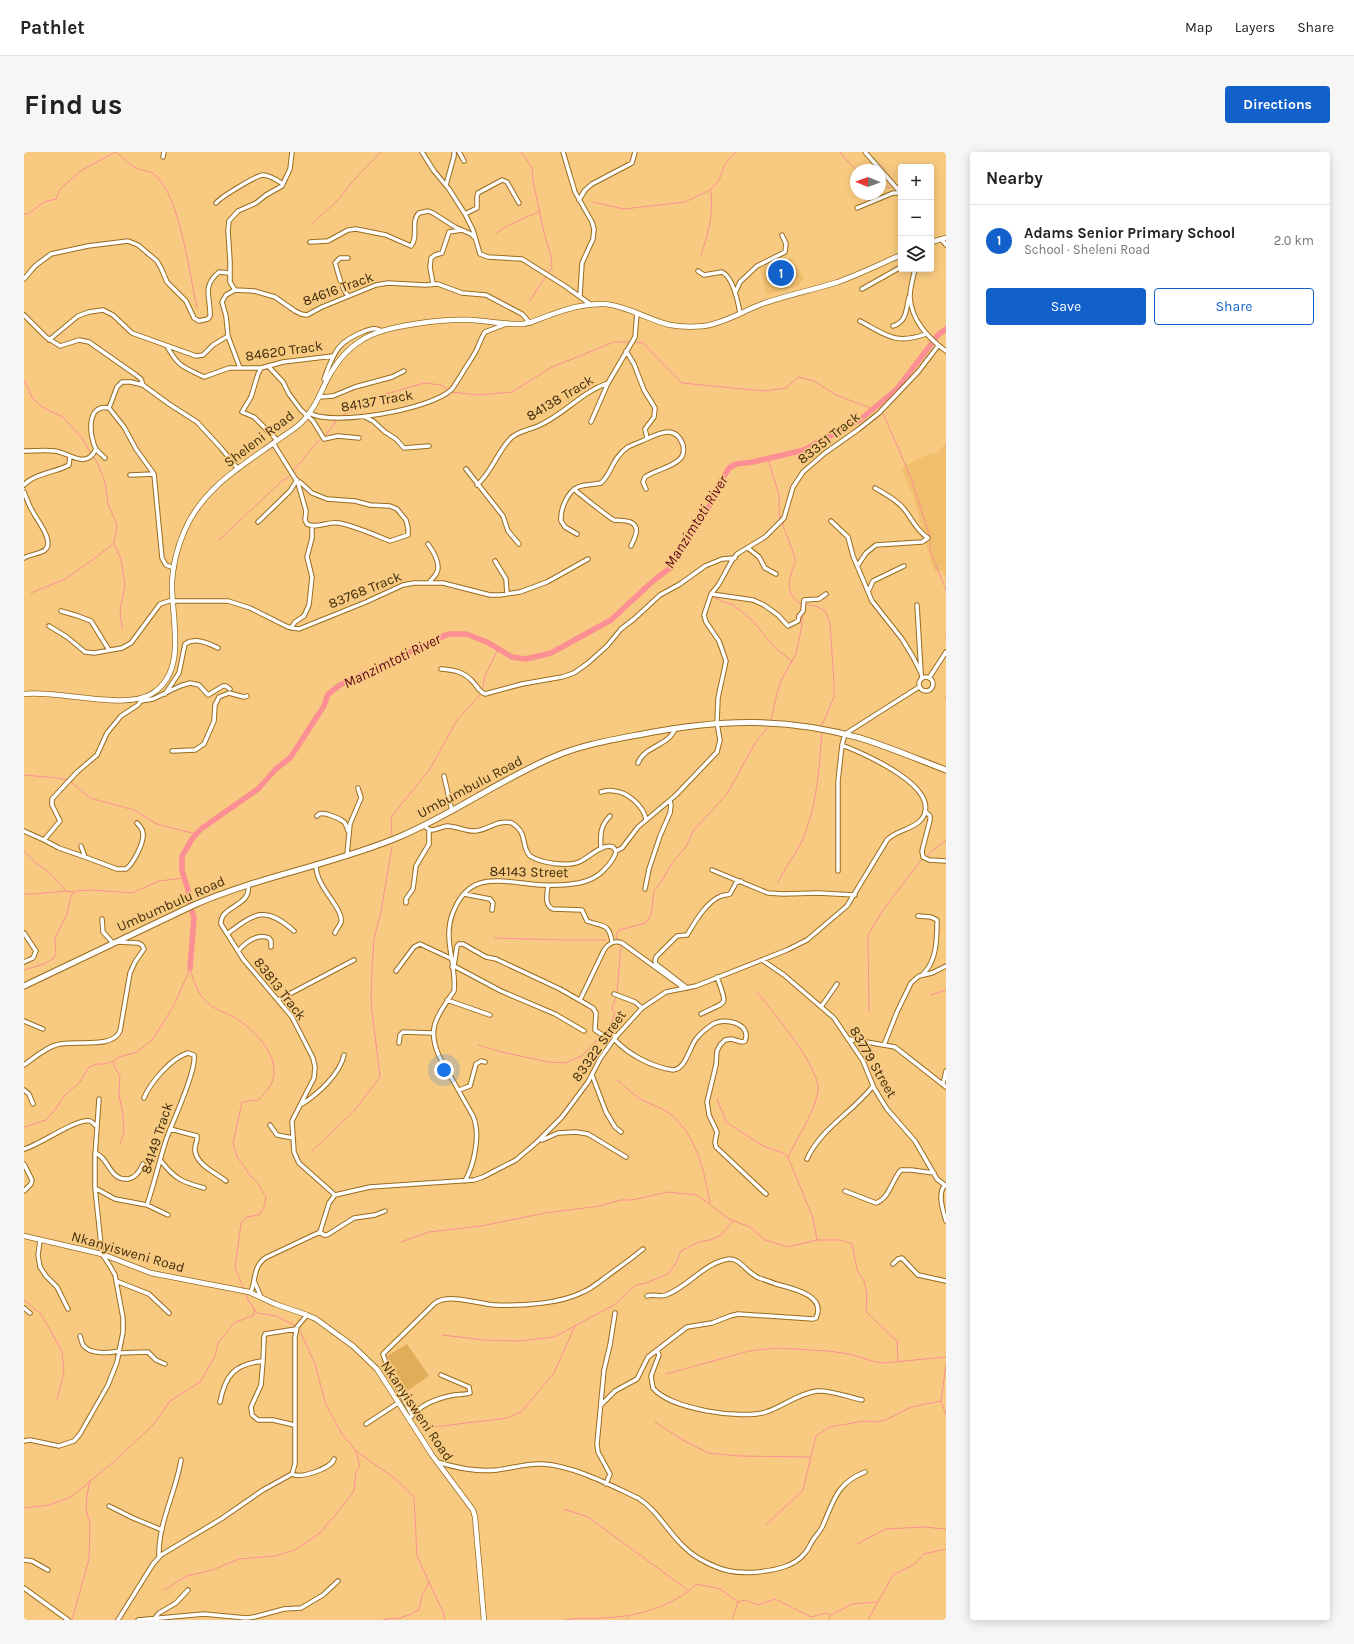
<!DOCTYPE html>
<meta charset="utf-8">
<style>
body{margin:0;font-family:Karla,sans-serif;background:#f6f6f6;color:#222}
.controls{position:absolute;right:12px;top:12px;display:grid;overflow:hidden;border-radius:4px;box-shadow:0 2px 10px #0003}
.controls button{width:36px;height:36px;display:grid;place-items:center;padding:0;border:0;border-bottom:1px solid #e0e0e0;background:#fff;color:#222;font:20px sans-serif}
.compass{position:absolute;left:826px;top:12px;width:36px;height:36px;border-radius:50%;background:#fff;box-shadow:0 2px 10px #0003;rotate:271deg}
.you{position:absolute;left:420px;top:918px;width:14px;height:14px;margin:-10px;border:3px solid #fff;border-radius:50%;background:#1a73e8;box-shadow:0 0 0 6px #1a73e833}
.badge{display:grid;place-items:center;width:26px;height:26px;border-radius:50%;background:#1261cb;color:#fff;font-size:13px;font-weight:700}
.pin{position:absolute;translate:-50% -50%;border:2px solid #fff;box-shadow:0 1px 4px #0006}
.list{margin:0;padding:0;list-style:none}
h2{display:flex;justify-content:space-between;align-items:center;height:52px;margin:0;padding:0 16px;font-size:17px}
h2 small{font-size:13px;font-weight:400;color:#767676}
.list li{display:grid;grid-template-columns:26px 1fr auto;gap:12px;align-items:center;box-sizing:border-box;height:72px;padding:0 16px;border-top:1px solid #e0e0e0}
.list b{display:block;font-size:15px;white-space:nowrap}
.list p{margin:0;font-size:13px;white-space:nowrap;color:#767676}
.list em{font-size:13px;font-style:normal;color:#767676}
.actions{display:flex;gap:8px;padding:12px 16px}
.actions a{flex:1;padding:9px 0;border:1px solid #1261cb;border-radius:4px;text-align:center;font-size:14px;color:#1261cb}
.actions .main{background:#1261cb;color:#fff}
.icon{flex:none;width:22px;height:22px;fill:none;stroke:currentColor;stroke-width:2;stroke-linecap:round;stroke-linejoin:round}
.map{position:relative;flex:none;width:922px;height:1468px;overflow:hidden;border-radius:4px}
header{display:flex;align-items:center;gap:24px;box-sizing:border-box;height:56px;padding:0 20px;background:#fff;border-bottom:1px solid #e0e0e0}
header strong{font-size:19px}
nav{display:flex;gap:22px;margin-inline-start:auto;font-size:14px}
.intro{display:flex;align-items:center;justify-content:space-between;box-sizing:border-box;height:96px;padding:0 24px}
h1{margin:0;font-size:28px}
.button{padding:10px 18px;border-radius:4px;background:#1261cb;color:#fff;font-size:14px;font-weight:700}
main{display:flex;gap:24px;padding:0 24px}
aside{flex:1;background:#fff;border-radius:4px;box-shadow:0 2px 10px #0003}
.map>svg:first-child{display:block}
.built{fill:#f0be6d}
.green{fill:#e0ae5b}
.lines{fill:none;stroke-linecap:round;stroke-linejoin:round}
.stream{stroke:#fb8f93;stroke-width:1}
.river{stroke:#fb8f93;stroke-width:5.5}
.minor-casing{stroke:#976d20;stroke-width:5.5}
.tertiary-casing{stroke:#976d20;stroke-width:6}
.secondary-casing{stroke:#976d20;stroke-width:7}
.minor{stroke:#fff;stroke-width:3.5}
.tertiary{stroke:#fff;stroke-width:4.5}
.secondary{stroke:#fff;stroke-width:5}
.labels{text-anchor:middle;dominant-baseline:central;stroke-width:3;stroke-linejoin:round;paint-order:stroke}
.street-label{font-size:14px;fill:#3f2d0e;stroke:#f8ca81}
.water-label{font-size:15px;font-style:italic;fill:#5d0618;stroke:#f8ca81}
</style>
<header>
<strong>Pathlet</strong>
<nav><a>Map</a><a>Layers</a><a>Share</a></nav>
</header>
<div class="intro"><h1>Find us</h1><a class="button">Directions</a></div>
<main>
<div class="map">
<svg width="922" height="1468" viewBox="0 0 922 1468">
<rect width="100%" height="100%" fill="#f8ca81"/>
<!-- built -->
<path class="built" d="M766 107 781 126 774 134 742 143 736 116Z
M922 291V428L918 418 910 420 890 346 877 316 900 304 913 301Z"/>
<!-- green -->
<path class="green" d="M383 1192 405 1224 383 1239 363 1204Z"/>
<g class="lines">
<!-- stream -->
<path class="stream" d="M92 0C99 6 106 13 114 17 120 19 127 19 131 23 157 46 165 122 173 156
M497 0 508 15 509 29 520 81 527 104 528 116 525 120
M816 0 822 8 833 18
M856 32 867 36
M569 50 600 57 661 50 686 38 695 28 701 12 712 0
M0 62H4L20 50 32 47 36 37 58 18 91 0
M289 71 315 47 328 30 357 0
M472 81 481 75 516 59
M677 103C685 79 689 65 687 39
M505 150 522 124
M610 190 619 191 658 231 740 239 762 236 774 225 790 229 812 243 849 257
M0 228 9 247 18 255 39 265 58 286 67 302
M426 240 455 243 488 240 526 216 590 190H606
M855 252 857 256
M858 259 887 326 906 385
M318 264 345 247 400 231 417 233 424 238
M300 285 311 271 313 266
M744 307 755 343C756 351 754 359 756 367
M269 319 295 288
M759 370V374C761 380 771 403 771 407 772 411 769 416 768 419 763 433 764 444 777 452V460
M195 388 258 329 265 325
M906 391V399L922 438
M90 392 97 407 101 433 96 459 98 476
M7 441 41 427 67 409 90 391 93 373 84 352 81 330 74 312 69 304
M690 446 709 453 728 468 750 495 768 509
M777 452 792 454 801 459 806 471 810 531V545L797 575
M922 487V483
M458 539 461 524 474 497
M921 547 922 545
M747 569 753 541 758 527 772 502 778 473V463
M0 623 34 626 43 628
M46 629 66 646 110 658 133 672 172 682
M368 684 367 669 368 664 406 617 433 568 456 543
M0 699 13 712 26 721 42 739
M901 705 922 688
M754 730C760 717 770 705 777 691 793 656 795 617 798 580
M0 742H9
M11 742 42 739 50 740
M470 786 539 788H582
M596 788 593 787 592 783 595 778 622 771 627 763 630 739 637 730 648 711 662 695 669 679 703 642 731 591 746 573
M166 816C170 830 173 841 184 851 192 859 207 862 216 869 233 881 255 904 249 927 247 936 239 943 233 949L231 948 218 950 209 991 213 1005 229 1027C235 1030 237 1039 242 1044L240 1055 235 1063 222 1065 217 1071 211 1116 220 1137
M0 818 20 812 30 806 32 802 31 786 43 762 47 743 52 739 68 738 108 741 135 729 160 726
M733 840C748 859 796 915 794 938 792 958 773 986 764 1005L789 1066 793 1088
M593 841 597 793
M907 843 922 838
M845 859 844 783 859 758 898 707
M580 880 586 874 591 861 588 857 592 845
M454 893 478 900 524 910 541 911 558 904 577 884
M90 909V914L96 924 95 943 99 963 100 980 96 992
M593 928C602 935 610 944 620 949 628 953 638 956 645 961 673 984 680 1018 686 1051
M693 947 702 970 739 994 759 1001 764 1005
M0 975 22 968 30 959 41 943 55 931 65 915 73 912H80L90 909 95 905 113 900 129 887 149 855 166 817
M288 999 331 958 356 925 347 850 348 817 350 787 357 759 368 695
M377 1090 405 1080 457 1074 521 1061 576 1054 596 1048H608L644 1040 673 1043 705 1067 726 1075 741 1088 764 1095 793 1088H817L828 1092 833 1118 840 1129 843 1141 842 1160 873 1189 874 1210
M222 1142 224 1148 233 1161 252 1164 272 1174
M0 1148 17 1162 38 1199 40 1219 33 1248
M275 1177 291 1212 302 1253 318 1282 332 1299 369 1325 390 1345 393 1404 405 1430 398 1444 395 1458 390 1460 388 1462 373 1467 369 1466 359 1468
M418 1183 461 1188 495 1189 530 1185 590 1153 612 1133 622 1131 644 1122 652 1111 657 1099 675 1090 686 1088 696 1084 709 1069
M922 1212 917 1249 922 1263
M642 1222 725 1199 752 1196 804 1199 826 1202 848 1209 859 1211 922 1205
M631 1270 659 1288 684 1301 715 1304 786 1305
M410 1275 483 1266 497 1260 530 1221 551 1174
M0 1356 25 1353 47 1345 93 1307 130 1272 146 1249 176 1230 191 1204 194 1191 210 1171 230 1163V1157
M540 1357 564 1365 665 1439
M742 1373 779 1338 792 1284 806 1275 840 1269 852 1270 862 1268 887 1255 917 1249
M833 1392 862 1377 899 1375 922 1377
M405 1430 419 1460 421 1468
M140 1438 163 1424 191 1417 215 1407 251 1404 271 1398 296 1381 316 1357 330 1339 332 1320 336 1314 332 1300
M48 1468 65 1407 66 1371 62 1358 63 1343 66 1329
M541 1468C554 1465 566 1467 578 1466 612 1465 648 1455 673 1432L696 1437 714 1450 721 1448 734 1453 751 1447 787 1465 802 1461 807 1463 828 1452 854 1450 869 1423 891 1412 900 1402 922 1397
M602 1468 605 1464
M708 1468 714 1450
M804 1468 807 1463
M844 1468 853 1451"/>
<!-- river -->
<path class="river" d="M166 751 164 738 158 719V704L168 687 177 677 234 637 252 617 266 606 300 554 304 542 316 533 424 482H442L463 490 488 505 502 507 527 501 587 468 629 429 646 416 689 348 697 329 705 316 712 312 729 310 780 298 837 267 873 237 914 183 922 177
M166 816 170 766 168 759"/>
<defs>
<path id="minor" d="M398 0 410 19 425 37 441 62 449 78 456 102 464 105 498 107 541 134 566 152
M435 0 440 9
M539 0 551 40 568 70 570 77 569 87 558 111 556 144
M841 0 877 41
M139 5 140 0
M422 33 430 4V0
M555 48 561 38 568 32 608 11 611 0
M192 51C197 45 231 24 239 23 246 23 253 28 259 32
M833 56 869 41H877
M441 62 453 56V45L454 41 478 28 483 30 495 51
M917 87 922 93
M286 90 304 89 324 78 332 77 362 83 387 94C395 85 386 69 395 61L404 59 409 61 431 75 447 82 450 85
M324 106H316L311 111C315 122 316 134 324 144
M891 117C889 126 886 136 886 145 887 168 905 187 922 199
M674 119 680 123 698 120C709 125 714 150 716 161
M0 127 11 114 27 102 64 94 104 89 114 93 133 109 137 116 143 130 162 149 170 166 175 169 184 167 186 164C187 146 177 135 195 120L205 121
M409 132 406 115 407 106 411 103 418 101 425 80 438 78
M838 137 877 115
M211 138 206 130V109L204 79 205 69 214 59 232 51 242 43 258 34 266 17 268 0
M711 141 716 130 733 114 761 100 762 92 758 83
M0 163 22 185 36 194 55 188 65 190 112 223 117 227 119 233
M836 169C862 183 871 193 902 182
M869 174C883 170 882 157 885 145
M25 188 54 164 65 160 79 158 89 163 108 181 172 204 179 203 189 193 204 184
M143 194C154 215 160 215 180 225L205 216H216
M602 199 610 212 620 238 631 256 630 265 621 277 623 286
M309 204 259 210 237 216H216L204 184 202 164 198 150 202 143 211 138 230 139 251 145 271 159 277 162 283 163 298 155 352 133 364 131 401 133 414 132 438 141 462 143 498 162 506 171
M244 214 259 230 265 242 277 258 289 269 300 287 314 284 335 286
M237 216 234 222 227 245 218 260 230 265 253 288
M300 227C310 201 312 190 341 179 347 177 352 175 358 179
M295 245 309 244 331 235 368 225 380 219
M85 256 93 235 98 230H107L119 233 145 252 173 270 197 296 214 317
M285 261C310 275 407 257 427 238 431 234 433 229 436 225 441 216 447 208 452 199 455 193 457 186 461 180L482 172
M341 265 349 269 361 280 372 287 380 296 405 294
M567 270 584 231 611 185 613 161
M249 291 274 331 282 359 281 368 283 372C293 377 304 369 315 371 331 374 351 383 366 389L384 383V376L382 368 373 357 366 354 346 353 331 349 303 347 288 341 276 330 274 331
M0 299C10 299 22 298 31 299 46 301 62 318 72 297
M81 306C78 303 74 300 72 297 65 284 62 251 85 256L100 275 112 297 130 322 138 406 142 413 150 416
M442 317 479 364 484 379 495 392
M106 323 130 322
M0 333C9 322 33 320 45 313L46 304
M453 333C468 320 473 300 487 286 494 279 505 278 514 274 540 263 557 240 584 231
M550 337C554 341 587 367 590 368 597 369 609 367 612 376 614 381 609 389 607 394
M0 340C3 347 5 354 9 360 13 368 31 390 21 398 16 402 6 402 0 406
M807 369 824 385 829 404 848 449 878 487 889 505 897 521 898 526
M234 370 266 339 273 328
M553 382 541 375 537 369C536 358 543 340 554 335 561 332 569 333 577 331 588 321 588 306 604 295 608 293 613 291 618 289 632 283 651 270 659 293 660 298 660 303 656 307 647 316 631 318 621 325L619 330 622 337
M404 392C409 399 417 411 413 420 412 424 407 427 405 431
M724 396 735 405 741 416 752 422
M471 409 482 427 483 442
M834 413 842 401 852 393 898 390 904 386C891 377 889 368 880 357 872 347 861 342 851 336
M845 438 849 429 880 414
M687 442 729 448 740 453 754 463 764 474 774 469 775 464 779 459 780 448 795 447 802 442
M893 453 897 520
M37 459 54 464 67 469 85 498
M25 474 43 485 61 500 70 501 98 496 107 491 136 452 145 449H204L226 456 264 475 275 477 342 450 379 433 390 431H419L466 443H476L496 440 523 430 564 407
M267 476 271 470 280 464 285 453 288 425 283 405 288 386V374
M417 517C431 518 441 520 450 531 454 536 456 540 461 542L498 532 538 525 550 521 564 511 583 494 597 477 610 467 636 443 656 432 681 414 698 407 711 406
M895 532a7 7 0 1 1 14 0a7 7 0 1 1-14 0Z
M905 526 922 500
M141 542 155 521 161 492C171 485 184 491 194 496
M117 549 129 547 156 534 166 531 175 533 184 543 199 534H202L206 537
M148 599 171 598 180 592 190 569 191 553 195 545 205 541 220 545 223 544
M614 611C621 593 646 594 651 576
M420 624 428 659
M577 640C581 639 586 638 590 639 604 640 619 654 622 667
M901 659 906 664V668L898 699 899 705 905 708 922 709
M293 664 295 662C301 660 315 666 320 670 322 672 323 676 324 679
M400 673C407 683 414 675 423 674 433 674 442 680 451 679 465 678 473 667 488 671 505 682 496 693 506 704 517 711 543 715 555 710 566 705 578 691 589 695L592 699C591 707 584 714 579 719 572 726 564 729 555 731 538 734 522 734 506 732 470 728 443 721 428 763 419 789 433 813 430 839 414 863 402 875 415 904L449 964C457 982 450 1013 441 1029
M0 679 20 688 36 669 28 653V647L53 620 73 603 83 581 97 564 114 553 118 547
M20 688 35 696 61 705 57 694
M577 697C576 683 576 674 586 664
M592 699 598 696 614 675 652 643 693 600 696 588 693 571 694 546 702 509 695 489 682 470 680 463 687 442 695 432 707 410 713 402 741 385 760 366 769 335 779 320 801 301 835 277 855 261 894 220 914 194
M323 703 326 672 337 646 334 636
M61 705 93 717H102C109 712 120 691 119 682 119 678 116 674 113 671
M292 712C291 735 320 756 317 770 316 774 312 777 311 781
M688 718 744 741 759 742 794 741 831 743
M814 719V629L818 593
M224 733C228 755 196 753 197 772L219 807 268 865 289 906 291 915 290 926 268 969 270 1000 275 1011 311 1043
M524 734C523 742 520 753 529 757L558 758 563 769C578 775 585 770 588 790
M621 737 625 717 636 684 646 661 647 653 646 649
M440 742 466 747 469 751 468 758
M382 751V747L389 737 392 714 405 692V678
M894 764 907 765 913 768C913 786 913 809 899 822
M78 767 79 780 89 791
M0 781 12 799 9 806 0 810
M203 782C231 761 241 753 270 779
M214 799C222 790 233 781 245 786L247 789V795
M738 808 760 823 810 866 839 909 850 936 863 957 891 989 913 1027 922 1034
M430 814 477 839 531 862 560 879
M428 815 430 814 433 794 435 792H439L462 805 472 807 536 837 564 853 569 856 572 861 571 878 577 882 593 884
M372 819 390 795 396 792 426 806
M663 836 632 812 631 809 632 805 653 784 663 783C671 770 682 750 697 744 700 743 703 743 706 742L712 731 717 729
M590 842 611 850 618 856
M254 848 330 808
M423 848 466 863
M556 848 580 798C585 791 590 788 598 791L660 836
M797 855 813 832
M677 862C704 848 704 856 693 825
M0 869 19 877
M590 887C605 903 628 915 649 918 662 917 665 896 672 887 676 882 683 876 689 872 700 865 728 871 721 889L718 890 707 887 701 888 696 893 693 899 692 913 683 950 685 963 693 980 691 990 692 995 742 1042
M825 887 871 895 922 935
M375 891 376 883 379 880 408 881
M860 893 873 860 887 831 895 824 908 821 922 814
M0 913C10 906 21 896 32 893 49 887 88 898 96 879L106 821 111 810 120 797 118 793 114 791 93 790
M568 923 582 960 591 975 597 980
M919 932 922 919
M0 938 5 942 9 952
M435 938 446 934 452 912 457 909 461 910
M120 946C126 931 147 906 164 901L170 903C173 918 148 971 142 988 135 1010 130 1032 123 1053L144 1063
M278 952C294 942 316 922 320 903
M246 973 253 983 269 986
M146 977 173 984C174 989 170 993 171 999 173 1013 192 1021 202 1029
M518 988 534 981 552 980 564 982 602 1005
M0 997C16 993 52 966 66 969 69 970 71 973 73 975
M71 1001C85 1005 85 1029 104 1027 112 1026 116 1019 119 1012
M783 1007C797 976 828 961 849 934
M137 1009C151 1027 158 1030 180 1036
M0 1012 8 1028 7 1032 0 1039
M921 1033C913 1041 919 1059 922 1069
M71 1036 91 1047 123 1053
M821 1039 852 1051C866 1046 868 1027 877 1018H887L910 1021
M296 1080 300 1083H303L330 1066 351 1063 361 1059
M16 1088 14 1103 16 1115 22 1124 33 1135 44 1157
M869 1112 874 1107 878 1106 894 1123 922 1129
M92 1129 125 1142 145 1161
M230 1129 237 1145
M227 1140C232 1127 229 1113 243 1105L296 1080 305 1051 311 1043 346 1035 450 1028 459 1025 492 1008 513 990 538 965 564 930 576 907 590 887 618 856 642 840 672 834 763 798 783 788 823 754 863 688C872 678 888 678 897 668 922 636 838 601 818 593L821 582 895 535
M0 1156 6 1161
M56 1184C57 1187 58 1191 59 1193 66 1203 86 1201 95 1199
M633 1198 635 1203 627 1224 629 1236C646 1257 717 1268 742 1260 758 1255 775 1241 793 1239 807 1238 824 1245 838 1248
M95 1201 124 1200 132 1208 141 1212
M239 1209 237 1233 227 1255 228 1263 234 1268H249L270 1273
M196 1250C201 1223 211 1212 239 1209L240 1185 241 1182 272 1177
M577 1253 591 1239 613 1227 624 1205 663 1175 688 1171 706 1164 714 1162 789 1167 792 1166C803 1143 767 1136 752 1132 747 1130 741 1128 735 1126 723 1121 716 1106 705 1107 681 1110 664 1135 642 1143 636 1145 629 1142 623 1144
M388 1263 365 1220 359 1202 411 1151C426 1141 454 1152 471 1153 497 1154 536 1152 559 1140 567 1137 575 1130 582 1125 594 1116 607 1107 619 1097
M387 1265C397 1252 414 1246 430 1243 435 1242 441 1243 446 1241L445 1235 417 1223
M342 1272 374 1251
M0 1289 6 1288 35 1294 50 1289 56 1282 84 1233 93 1210 99 1180V1166L91 1123 86 1114 78 1102 71 1036V1004L75 947
M413 1310C434 1316 452 1320 473 1318 489 1316 503 1311 519 1312 550 1314 586 1333 614 1346 638 1361 648 1391 676 1407 697 1419 711 1422 734 1420 751 1418 770 1415 781 1401 785 1397 786 1392 789 1388 792 1383 797 1379 799 1373 810 1348 813 1331 841 1320
M268 1322C277 1327 308 1316 310 1307
M582 1332 586 1322 574 1300 573 1292 580 1218 586 1193 591 1161
M85 1354 109 1366 138 1378
M135 1404C134 1371 152 1340 157 1308
M0 1408 8 1409 24 1418
M0 1436 44 1468
M130 1467 135 1461 152 1451 164 1438
M94 1468 129 1412 137 1403 197 1367 239 1338 268 1322 271 1312V1185L273 1175 283 1163
M114 1468 180 1462 222 1466 230 1465 260 1457 277 1456 299 1443 314 1429"/>
<path id="tertiary" d="M907 90 922 86
M0 542C35 538 102 559 129 541 164 518 147 466 148 430 149 413 153 396 160 380 177 338 216 315 251 290 260 283 270 278 278 270 291 257 296 241 304 226 312 211 323 197 338 188 360 173 420 167 448 168 465 169 482 173 499 172 508 171 517 166 526 163 544 156 562 151 581 152 604 154 624 168 646 173 657 175 669 175 680 174 701 171 719 159 738 152 763 143 789 138 814 130 836 122 856 112 877 103
M0 1084 78 1102 127 1121 225 1140 251 1152 283 1163 292 1167 329 1194 353 1217 408 1303 449 1358 451 1365 460 1468"/>
<path id="secondary" d="M0 834 170 753C236 724 308 713 375 685 427 663 474 629 527 606 556 593 587 588 619 582 695 567 761 565 836 586 865 595 893 607 922 618"/>
</defs>
<!-- minor casing -->
<use href="#minor" class="minor-casing"/>
<!-- tertiary casing -->
<use href="#tertiary" class="tertiary-casing"/>
<!-- secondary casing -->
<use href="#secondary" class="secondary-casing"/>
<!-- minor -->
<use href="#minor" class="minor"/>
<!-- tertiary -->
<use href="#tertiary" class="tertiary"/>
<!-- secondary -->
<use href="#secondary" class="secondary"/>
</g>
<g class="labels">
<!-- street labels -->
<g class="street-label">
<text transform="translate(314 137) rotate(-20)">84616 Track</text>
<text transform="translate(260 199) rotate(-8)">84620 Track</text>
<text transform="translate(536 246) rotate(-31)">84138 Track</text>
<text transform="translate(353 249) rotate(-10)">84137 Track</text>
<text transform="translate(805 286) rotate(-38)">83351 Track</text>
<text transform="translate(235 287) rotate(-37)">Sheleni Road</text>
<text transform="translate(341 438) rotate(-22)">83768 Track</text>
<text transform="translate(446 635) rotate(-28)">Umbumbulu Road</text>
<text transform="translate(505 720) rotate(1)">84143 Street</text>
<text transform="translate(147 752) rotate(-24)">Umbumbulu Road</text>
<text transform="translate(256 837) rotate(52)">83813 Track</text>
<text transform="translate(575 894) rotate(-55)">83322 Street</text>
<text transform="translate(849 910) rotate(60)">83779 Street</text>
<text transform="translate(133 986) rotate(-72)">84149 Track</text>
<text transform="translate(104 1100) rotate(16)">Nkanyisweni Road</text>
<text transform="translate(393 1259) rotate(56)">Nkanyisweni Road</text>
</g>
<!-- water labels -->
<g class="water-label">
<text transform="translate(672 370) rotate(-58)">Manzimtoti River</text>
<text transform="translate(368 509) rotate(-26)">Manzimtoti River</text>
</g>
</g>
</svg>
<div class="controls">
<button>+</button>
<button>−</button>
<button><svg class="icon" aria-label="layers" viewBox="0 0 24 24"><path d="M12 4l9 5-9 5-9-5zM3 14l9 5 9-5"/></svg></button>
</div>
<svg class="compass" viewBox="-18 -18 36 36"><path d="M0-13l5 13h-10z" fill="#e53935"/><path d="M0 13l5-13h-10z" fill="#767676"/></svg>
<div class="you"></div>
<div class="pin badge" style="left:757px;top:121px">1</div>
</div>
<aside>
<h2>Nearby<small></small></h2>
<ul class="list">
<li><span class="badge">1</span><div><b>Adams Senior Primary School</b><p>School · Sheleni Road</p></div><em>2.0 km</em></li>
</ul>
<div class="actions"><a class="main">Save</a><a>Share</a></div>
</aside>
</main>
